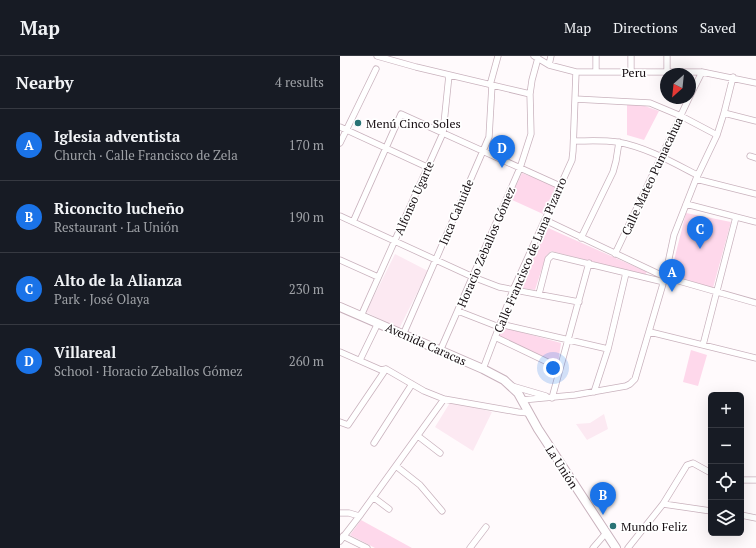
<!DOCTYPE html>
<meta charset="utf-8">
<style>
body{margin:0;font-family:"PT Serif",serif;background:#242831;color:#f1f3f6}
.controls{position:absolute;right:12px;bottom:12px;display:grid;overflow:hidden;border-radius:6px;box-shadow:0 4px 16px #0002}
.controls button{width:36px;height:36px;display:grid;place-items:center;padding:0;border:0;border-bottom:1px solid #363941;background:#171b24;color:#f1f3f6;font:20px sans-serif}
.compass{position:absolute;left:320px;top:12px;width:36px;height:36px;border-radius:50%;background:#171b24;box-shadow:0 4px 16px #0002;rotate:207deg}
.you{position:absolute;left:213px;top:312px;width:14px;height:14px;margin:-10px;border:3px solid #fff;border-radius:50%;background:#1a73e8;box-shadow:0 0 0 6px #1a73e833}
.badge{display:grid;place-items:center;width:26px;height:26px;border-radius:50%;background:#1a73e8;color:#fff;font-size:13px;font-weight:700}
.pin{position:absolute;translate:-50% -33px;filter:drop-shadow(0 1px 2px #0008)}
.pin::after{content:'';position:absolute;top:21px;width:14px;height:12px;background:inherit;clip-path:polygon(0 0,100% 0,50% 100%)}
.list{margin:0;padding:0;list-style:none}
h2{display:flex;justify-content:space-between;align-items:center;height:52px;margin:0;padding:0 16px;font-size:17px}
h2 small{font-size:13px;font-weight:400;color:#9ea1a6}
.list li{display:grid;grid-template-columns:26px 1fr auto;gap:12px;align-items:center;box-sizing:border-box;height:72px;padding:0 16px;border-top:1px solid #363941}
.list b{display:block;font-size:15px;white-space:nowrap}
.list p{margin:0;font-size:13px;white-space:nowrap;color:#9ea1a6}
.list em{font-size:13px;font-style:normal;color:#9ea1a6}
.icon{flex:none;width:22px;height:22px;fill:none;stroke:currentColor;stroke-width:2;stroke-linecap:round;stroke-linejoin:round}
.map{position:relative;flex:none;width:416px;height:492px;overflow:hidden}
header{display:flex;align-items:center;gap:24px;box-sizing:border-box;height:56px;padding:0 20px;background:#171b24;border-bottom:1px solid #363941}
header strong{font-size:19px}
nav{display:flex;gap:22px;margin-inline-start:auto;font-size:14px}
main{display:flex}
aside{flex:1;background:#171b24}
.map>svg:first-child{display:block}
.built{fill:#fce9f2}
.green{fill:#fed8eb}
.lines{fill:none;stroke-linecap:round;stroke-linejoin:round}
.street-casing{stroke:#c9b2bd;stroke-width:7}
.secondary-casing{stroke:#c9b2bd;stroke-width:10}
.street{stroke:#fff;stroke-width:5.5}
.secondary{stroke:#fff;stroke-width:8}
.poi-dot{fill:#297375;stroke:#fff;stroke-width:1.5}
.labels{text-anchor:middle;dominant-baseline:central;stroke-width:3.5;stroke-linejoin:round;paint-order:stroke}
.street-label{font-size:12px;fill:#181014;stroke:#fff}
.poi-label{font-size:12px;fill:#181014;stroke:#fff;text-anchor:start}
</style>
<header>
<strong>Map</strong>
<nav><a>Map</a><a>Directions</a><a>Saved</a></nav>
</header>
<main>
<aside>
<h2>Nearby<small>4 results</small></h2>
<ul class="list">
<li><span class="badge">A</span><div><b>Iglesia adventista</b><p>Church · Calle Francisco de Zela</p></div><em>170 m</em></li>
<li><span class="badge">B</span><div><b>Riconcito lucheño</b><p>Restaurant · La Unión</p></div><em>190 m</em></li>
<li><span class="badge">C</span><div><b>Alto de la Alianza</b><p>Park · José Olaya</p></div><em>230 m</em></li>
<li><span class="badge">D</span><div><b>Villareal</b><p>School · Horacio Zeballos Gómez</p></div><em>260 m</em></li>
</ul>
</aside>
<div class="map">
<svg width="416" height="492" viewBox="0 0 416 492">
<rect width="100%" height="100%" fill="#fffafc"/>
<!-- built -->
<path class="built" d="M55 198 88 215 59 273 26 256Z
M111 345 152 356 133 395 95 371Z
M264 358 268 373 247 384 236 368 250 367Z"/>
<!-- green -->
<path class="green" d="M287 48 302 49 319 55 304 84 287 79Z
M182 117 216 130 203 158 170 143Z
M346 157 391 166 373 232 330 220Z
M206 171 307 216 305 219 211 195 206 200 195 234 181 232Z
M163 271 221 287 218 307 158 281Z
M351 294 367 299 358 330 343 326Z
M21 464 72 492H35L10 479Z"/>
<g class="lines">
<defs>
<path id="street" d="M37 0 76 11 190 38
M194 0 209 9 236 16H362L416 27
M256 0V15
M209 9 211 0
M327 15V0
M291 16V0
M150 29 158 0
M350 40 362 16
M235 43 310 47 341 60 377 79
M384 57 416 65
M0 71 87 111
M234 85C248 85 263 84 277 86 306 91 332 106 357 119
M0 87 36 13
M410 100 416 102
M356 123 416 138
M346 148 416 166
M0 160 133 221 159 231 239 246
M205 164 325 221 416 247
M13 166 61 58 220 130
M241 182 273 116 276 105 279 86
M275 198 349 42
M0 204 38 221
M199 238 208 203 212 199 324 226
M118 255 159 271
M21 260 103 77 109 19
M160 268 268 293
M310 276 416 302
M63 279 149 81 152 29
M155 281 220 312
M363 289 396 161
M100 295 180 112 191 78 190 38 192 24 198 2
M0 296 41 314 46 313 84 335 104 343 178 356 189 357
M20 304 38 267
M143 313 173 234 232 104 233 95 236 16
M172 330 206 340
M254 336 268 293 286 217
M212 342 249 207
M182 344 235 339 286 330 290 328 295 323 325 221 334 179 356 123 377 79 384 57 393 21
M0 366 8 369 46 313
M78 380 100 397
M34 387 72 328
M56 410 80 429 102 455
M401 424H416
M33 441 49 453
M323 448 371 455
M0 457H9L19 460
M401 459 416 462
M3 480 27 492
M0 485 21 458 104 343
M130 492 146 471
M253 492 266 477
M288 492 323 448 347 409 353 407 371 417"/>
<path id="secondary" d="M0 251 143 313 164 324 178 337 198 373 276 492"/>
</defs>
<!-- street casing -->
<use href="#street" class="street-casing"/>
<!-- secondary casing -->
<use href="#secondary" class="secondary-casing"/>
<!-- street -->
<use href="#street" class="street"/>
<!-- secondary -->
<use href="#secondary" class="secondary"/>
</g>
<!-- markers -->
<g class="poi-dot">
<circle cx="18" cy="67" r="4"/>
<circle cx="273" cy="470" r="4"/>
</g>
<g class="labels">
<!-- street labels -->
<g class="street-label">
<text x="294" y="16">Peru</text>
<text transform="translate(312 120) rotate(-65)">Calle Mateo Pumacahua</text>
<text transform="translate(74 142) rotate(-66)">Alfonso Ugarte</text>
<text transform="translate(116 156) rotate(-67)">Inca Cahuide</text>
<text transform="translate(146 191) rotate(-67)">Horacio Zeballos Gómez</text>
<text transform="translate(190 199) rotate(-67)">Calle Francisco de Luna Pizarro</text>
<text transform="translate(86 288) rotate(24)">Avenida Caracas</text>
<text transform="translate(222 411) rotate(57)">La Unión</text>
</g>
<!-- poi labels -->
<g class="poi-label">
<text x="26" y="67">Menú Cinco Soles</text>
<text x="281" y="470">Mundo Feliz</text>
</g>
</g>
</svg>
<div class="controls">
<button>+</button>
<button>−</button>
<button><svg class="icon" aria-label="locate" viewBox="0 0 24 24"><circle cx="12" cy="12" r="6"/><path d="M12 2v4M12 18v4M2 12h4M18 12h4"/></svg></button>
<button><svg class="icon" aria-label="layers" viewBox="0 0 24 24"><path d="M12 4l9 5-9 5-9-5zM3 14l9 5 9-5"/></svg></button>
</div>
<svg class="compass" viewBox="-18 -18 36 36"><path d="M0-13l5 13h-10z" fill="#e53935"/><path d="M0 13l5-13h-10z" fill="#9ea1a6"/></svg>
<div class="you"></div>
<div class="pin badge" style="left:332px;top:236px">A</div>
<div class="pin badge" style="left:263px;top:459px">B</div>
<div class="pin badge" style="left:360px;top:193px">C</div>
<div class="pin badge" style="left:162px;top:112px">D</div>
</div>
</main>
